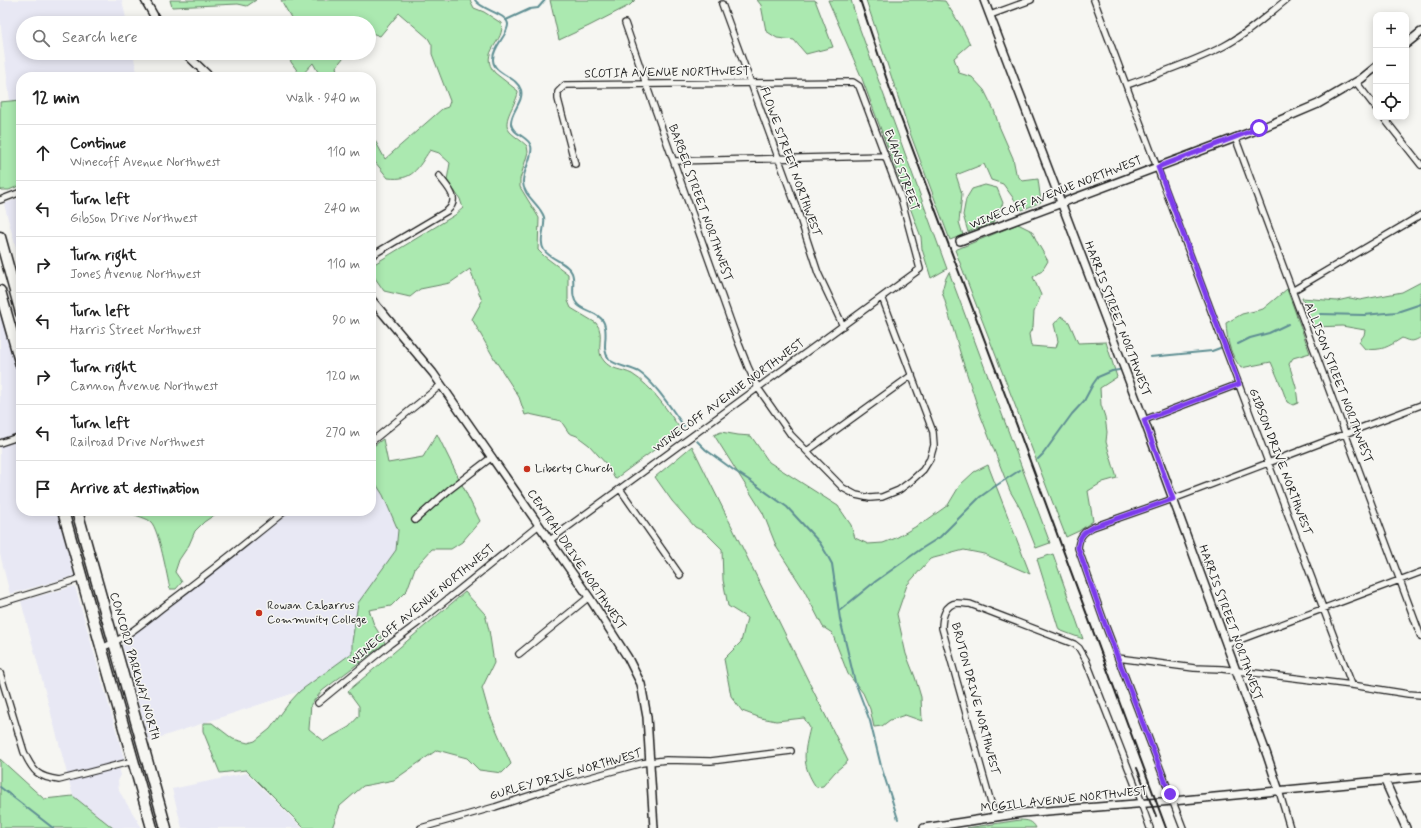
<!DOCTYPE html>
<meta charset="utf-8">
<style>
body{margin:0;font-family:Mynerve,sans-serif;background:#f2f2f2;color:#222}
.controls{position:absolute;right:12px;top:12px;display:grid;overflow:hidden;border-radius:8px;box-shadow:0 2px 10px #0003}
.controls button{width:36px;height:36px;display:grid;place-items:center;padding:0;border:0;border-bottom:1px solid #e0e0e0;background:#fff;color:#222;font:20px sans-serif}
.stop{position:absolute;width:12px;height:12px;margin:-9px;border:3px solid #7c3aed;border-radius:50%;background:#fff}
.stop.end{background:#7c3aed;border-color:#fff;box-shadow:0 1px 4px #0008}
.list{margin:0;padding:0;list-style:none}
h2{display:flex;justify-content:space-between;align-items:center;height:52px;margin:0;padding:0 16px;font-size:17px}
h2 small{font-size:13px;font-weight:400;color:#767676}
.list li{display:grid;grid-template-columns:26px 1fr auto;gap:12px;align-items:center;box-sizing:border-box;height:56px;padding:0 16px;border-top:1px solid #e0e0e0}
.list b{display:block;font-size:15px;white-space:nowrap}
.list p{margin:0;font-size:13px;white-space:nowrap;color:#767676}
.list em{font-size:13px;font-style:normal;color:#767676}
.icon{flex:none;width:22px;height:22px;fill:none;stroke:currentColor;stroke-width:2;stroke-linecap:round;stroke-linejoin:round}
.map{position:relative;flex:none;width:1421px;height:828px;overflow:hidden}
.search{position:absolute;background:#fff;box-shadow:0 2px 10px #0003;left:16px;top:16px;width:360px;height:44px;display:flex;align-items:center;gap:10px;box-sizing:border-box;padding:0 14px;border-radius:22px;color:#767676;font-size:15px}
.panel{position:absolute;background:#fff;box-shadow:0 2px 10px #0003;left:16px;top:72px;width:360px;height:444px;border-radius:16px}
.map>svg:first-child{display:block}
.built{fill:#e8e8f4}
.green{fill:#abe9b0;stroke:#648266}
.lines{fill:none;stroke-linecap:round;stroke-linejoin:round}
.stream{stroke:#5f8f93;stroke-width:2}
.street-casing{stroke:#1c1c1c;stroke-width:8}
.secondary-casing{stroke:#1c1c1c;stroke-width:10}
.highway-casing{stroke:#1c1c1c;stroke-width:13}
.street{stroke:#f6f6f2;stroke-width:5.5}
.secondary{stroke:#f6f6f2;stroke-width:7}
.highway{stroke:#f6f6f2;stroke-width:10}
.rail{stroke:#1c1c1c;stroke-width:2}
.route{stroke:#7c3aed;stroke-width:5}
.poi-dot{fill:#c8321e;stroke:#f6f6f2;stroke-width:1.5}
.labels{text-anchor:middle;dominant-baseline:central;stroke-width:3;stroke-linejoin:round;paint-order:stroke}
.street-label{font-size:12px;fill:#1c1c1c;stroke:#f6f6f2}
.poi-label{font-size:12px;fill:#1c1c1c;stroke:#f6f6f2;text-anchor:start}
</style>
<div class="map">
<svg width="1421" height="828" viewBox="0 0 1421 828">
<rect width="100%" height="100%" fill="#f6f6f2"/>
<filter id="ink" filterUnits="userSpaceOnUse"><feTurbulence type="fractalNoise" baseFrequency=".025" numOctaves="2"/><feDisplacementMap in="SourceGraphic" scale="8" xChannelSelector="R" yChannelSelector="G"/><feConvolveMatrix kernelMatrix="1 2 1 2 8 2 1 2 1" color-interpolation-filters="sRGB"/></filter>
<g filter="url(#ink)">
<!-- built -->
<path class="built" d="M0 0H122L127 23H23V53H133L137 73 127 77H21V100L10 101 0 19Z
M21 197V266L4 204Z
M0 310 21 382V511H57L74 576 10 594 0 554Z
M371 476 383 495 398 530 396 550 355 623 352 642V653L300 691 149 741 122 644 290 511H371Z
M75 586 126 765 119 768 121 775 118 781 119 791 142 828H113L73 796 21 601Z
M247 773 302 828H182L172 789Z"/>
<!-- green -->
<path class="green" d="M170 0H256L247 6 238 4 172 7Z
M281 0H470L474 8 484 12 501 23C507 41 477 52 495 73L518 91C518 103 500 120 510 132 515 137 522 141 527 146L528 152 520 179V187L539 218 538 250 544 256 568 274V301L571 308 596 323C606 335 594 351 604 361 611 370 622 369 632 374 653 387 667 410 681 430L615 479 607 465 589 445 577 436 569 433 561 421 529 414 525 415 519 397 495 360 472 319 482 301 470 269 450 283 420 289 410 297 384 291 371 272V266L455 215 463 208 460 199 447 180 450 163 439 153 430 150C417 169 413 181 388 178L371 157V133L385 159 442 109 448 107 450 101 432 54V45L428 38 399 13 380 36 369 32V23H294Z
M550 0H635L630 5 589 26 559 40Z
M757 0H815L833 47 806 54 794 40 777 38 766 31 761 5Z
M828 0H851L858 24 947 269 931 278 922 249 921 237 861 76Z
M866 0H931L945 1 961 26 970 44 954 58 959 73 972 77 984 90 994 110 999 126 1013 158 1016 173 1022 181 1038 179 1041 202 1022 210 1003 184 991 180 984 164 956 175 962 194 959 222 963 235 950 240 910 133Z
M287 53H347L336 67 339 77H315L318 72 313 63 301 76 291 62Z
M21 100V185L9 190H1L0 189V102Z
M985 185 997 188 1003 203 994 222 968 232 963 215 966 199 972 189Z
M1018 224 1032 231 1037 242 1048 261 1042 271 1033 277 1041 295 1034 312 1033 327 1029 334 1031 346 1056 348 1058 341 1054 324 1061 316 1069 322 1078 343 1106 342 1117 377 1100 388 1101 405 1105 417 1107 432 1106 442 1117 478 1103 482 1088 491 1093 521 1079 531 1066 537 955 250Z
M949 272 1050 543 1036 548 1021 510 1010 491 980 414 962 359 942 291 945 280Z
M1421 282V337C1414 342 1410 342 1402 338 1388 347 1382 351 1365 349L1359 342 1364 335 1365 330 1342 326 1314 327 1302 298 1337 301 1350 298 1360 300 1370 298 1402 292Z
M1287 289 1310 353 1293 358 1289 364 1296 387 1298 403 1293 405 1287 402 1282 388 1271 362 1241 368C1230 354 1227 341 1226 323L1242 314 1263 309Z
M721 432 738 435 751 436 769 462 838 506 851 525 855 538 868 544 883 543 896 538 927 520 948 505 960 485 974 472 988 465 1030 574 984 554 964 550 930 559 907 585 897 614 906 654 915 677 921 697 922 721 905 715 890 720 882 726 874 727 870 709 863 693 848 674 832 633 823 627 804 590 777 548 763 513 714 435Z
M437 434 480 521 462 542 451 549H432L415 568 407 590 391 606 369 610 374 625 385 643 322 691 311 704 309 729 324 741 349 727 359 716V706L348 691 465 592 485 614 489 630 494 663 482 688 489 713 511 764 502 773 479 770 467 758 437 750 394 780 363 786 340 806 332 828H304L246 770 220 773 203 731V723H212L233 739 248 743 255 741 270 729 289 703 300 691 352 653V642L358 603 396 550 398 530 383 495 371 476V448L383 439 388 463 423 457Z
M692 446 848 761 835 772 823 786 816 787C801 764 804 753 810 728L804 718 776 721 761 718 742 711 731 696 724 659 741 642 747 618 728 606 723 580 722 549 705 532 695 527 672 501 655 477Z
M130 511H220L204 522 195 531 189 545 179 560 175 572 182 582 176 589H170C167 576 159 530 151 522 147 518 136 516 130 513Z
M1053 554 1083 639 1059 630 1037 559Z
M0 759 44 799 73 796 113 828H0Z
M1020 820C1027 820 1033 821 1036 828H967Z"/>
<g class="lines">
<!-- stream -->
<path class="stream" d="M475 0C481 10 506 13 508 24 509 34 492 47 493 60 494 75 517 76 521 90 524 102 510 112 511 124 513 135 528 136 531 146 534 155 523 171 523 181 522 195 540 204 544 217 546 228 538 240 544 250 551 260 567 262 572 273 576 283 569 296 578 305 585 312 598 312 603 321 610 333 600 348 609 359 614 366 631 367 639 372 655 383 672 410 684 426
M506 20 530 9 538 8 545 0
M1320 314 1364 315 1397 312 1421 304
M1238 344 1250 338 1269 333 1288 324
M1150 357 1212 351 1220 348
M697 441 706 450 735 471 749 480 787 507 820 543 826 553 832 564 840 619 855 682 870 721 881 766 898 819
M1038 459 1043 454 1072 414 1084 401 1093 384 1098 377 1112 371 1119 370
M839 611 872 584 921 549 940 537 980 497 994 487 1020 470
M0 787 53 828"/>
<defs>
<path id="street" d="M1094 0 1352 685
M722 4 797 209 818 273 843 326
M990 15 1031 0
M625 23 646 84 737 339 748 367 758 388 791 435 843 488 856 495 870 498 882 497 899 490 911 481 923 470 930 459 934 445 933 432 882 297
M1356 82 1376 108
M1127 85C1159 73 1194 62 1224 46 1247 34 1266 16 1286 0
M1383 117 1421 165
M1235 137 1421 637
M674 161 885 156
M0 200 21 192
M371 256 447 211C461 199 448 188 439 176
M1292 291 1421 215
M1144 420 1239 384
M371 442 441 385
M0 443 21 436
M807 451 912 375
M620 489 680 575
M415 520 449 490 492 457
M550 540 920 269 901 198 859 86 853 82 565 85 558 92V99L575 164
M0 603 82 578
M1226 645 1421 572
M101 648C126 639 146 620 167 604 207 574 246 543 285 511
M519 654 589 597
M1118 658 1194 668 1222 669 1352 685 1408 694 1421 695
M0 673 24 752C33 772 38 777 59 780L133 761
M318 703 390 644 418 623 539 525
M1279 791 1290 828
M1141 803 1150 828
M995 817 942 628C942 618 945 604 957 603 961 603 966 604 970 604L1074 644 1079 648 1086 660 1142 803
M421 828 495 807 562 785 642 763 666 760 711 761 791 751
M1183 828 1106 627 1078 548C1079 537 1083 532 1093 527L1173 499 1421 405"/>
<path id="secondary" d="M145 0 158 23
M984 0 1144 420 1267 755 1279 791
M1406 44 1421 32
M185 53 210 77
M960 241 1259 129 1318 104 1361 79 1376 67
M371 299 433 373 589 597 628 658 641 684 647 717 654 828
M1385 781 1406 828
M924 828 1022 813 1173 801 1421 777"/>
<path id="highway" d="M0 237 21 313
M0 291 21 365
M63 511 152 828
M77 511 166 828"/>
</defs>
<!-- street casing -->
<use href="#street" class="street-casing"/>
<!-- secondary casing -->
<use href="#secondary" class="secondary-casing"/>
<!-- highway casing -->
<use href="#highway" class="highway-casing"/>
<!-- street -->
<use href="#street" class="street"/>
<!-- secondary -->
<use href="#secondary" class="secondary"/>
<!-- highway -->
<use href="#highway" class="highway"/>
<!-- rail -->
<path class="rail" d="M860 0 891 92 1020 434 1166 828
M1137 768 1156 816"/>
</g>
</g>
<g class="lines" filter="url(#ink)">
<!-- route -->
<path class="route" d="M1170 794 1106 627 1078 548C1079 537 1083 532 1093 527L1173 499 1144 420 1239 384 1158 167 1259 128"/>
</g>
<!-- markers -->
<g class="poi-dot">
<circle cx="527" cy="469" r="4"/>
<circle cx="259" cy="613" r="4"/>
</g>
<g class="labels">
<!-- street labels -->
<g class="street-label">
<text transform="translate(667 73) rotate(-1)">SCOTIA AVENUE NORTHWEST</text>
<text transform="translate(790 162) rotate(70)">FLOWE STREET NORTHWEST</text>
<text transform="translate(901 170) rotate(71)">EVANS STREET</text>
<text transform="translate(1056 193) rotate(-21)">WINECOFF AVENUE NORTHWEST</text>
<text transform="translate(700 203) rotate(70)">BARBER STREET NORTHWEST</text>
<text transform="translate(1117 319) rotate(69)">HARRIS STREET NORTHWEST</text>
<text transform="translate(1338 383) rotate(69)">ALLISON STREET NORTHWEST</text>
<text transform="translate(729 396) rotate(-36)">WINECOFF AVENUE NORTHWEST</text>
<text transform="translate(1280 462) rotate(69)">GIBSON DRIVE NORTHWEST</text>
<text transform="translate(576 560) rotate(56)">CENTRAL DRIVE NORTHWEST</text>
<text transform="translate(422 605) rotate(-39)">WINECOFF AVENUE NORTHWEST</text>
<text transform="translate(1230 623) rotate(70)">HARRIS STREET NORTHWEST</text>
<text transform="translate(134 666) rotate(74)">CONCORD PARKWAY NORTH</text>
<text transform="translate(975 699) rotate(75)">BRUTON DRIVE NORTHWEST</text>
<text transform="translate(566 775) rotate(-16)">GURLEY DRIVE NORTHWEST</text>
<text transform="translate(1064 800) rotate(-6)">MCGILL AVENUE NORTHWEST</text>
</g>
<!-- poi labels -->
<g class="poi-label">
<text x="535" y="469">Liberty Church</text>
<text x="267" y="606">Rowan Cabarrus<tspan x="267" dy="14">Community College</tspan></text>
</g>
</g>
</svg>
<div class="controls">
<button>+</button>
<button>−</button>
<button><svg class="icon" aria-label="locate" viewBox="0 0 24 24"><circle cx="12" cy="12" r="6"/><path d="M12 2v4M12 18v4M2 12h4M18 12h4"/></svg></button>
</div>
<div class="stop" style="left:1259px;top:128px"></div>
<div class="stop end" style="left:1170px;top:794px"></div>
<div class="search"><svg class="icon" aria-label="search" viewBox="0 0 24 24"><circle cx="10" cy="10" r="6"/><path d="M15 15l6 6"/></svg>Search here</div>
<section class="panel">
<h2>12 min<small>Walk · 940 m</small></h2>
<ul class="list">
<li><svg class="icon" aria-label="ahead" viewBox="0 0 24 24"><path d="M12 20V5M6 11l6-6 6 6"/></svg><div><b>Continue</b><p>Winecoff Avenue Northwest</p></div><em>110 m</em></li>
<li><svg class="icon" aria-label="left" viewBox="0 0 24 24"><path d="M17 20v-9H6M10 6l-5 5 5 5"/></svg><div><b>Turn left</b><p>Gibson Drive Northwest</p></div><em>240 m</em></li>
<li><svg class="icon" aria-label="right" viewBox="0 0 24 24"><path d="M7 20v-9h11M14 6l5 5-5 5"/></svg><div><b>Turn right</b><p>Jones Avenue Northwest</p></div><em>110 m</em></li>
<li><svg class="icon" aria-label="left" viewBox="0 0 24 24"><path d="M17 20v-9H6M10 6l-5 5 5 5"/></svg><div><b>Turn left</b><p>Harris Street Northwest</p></div><em>90 m</em></li>
<li><svg class="icon" aria-label="right" viewBox="0 0 24 24"><path d="M7 20v-9h11M14 6l5 5-5 5"/></svg><div><b>Turn right</b><p>Cannon Avenue Northwest</p></div><em>120 m</em></li>
<li><svg class="icon" aria-label="left" viewBox="0 0 24 24"><path d="M17 20v-9H6M10 6l-5 5 5 5"/></svg><div><b>Turn left</b><p>Railroad Drive Northwest</p></div><em>270 m</em></li>
<li><svg class="icon" aria-label="arrive" viewBox="0 0 24 24"><path d="M6 21V4h12l-3 4 3 4H6"/></svg><div><b>Arrive at destination</b></div></li>
</ul>
</section>
</div>
